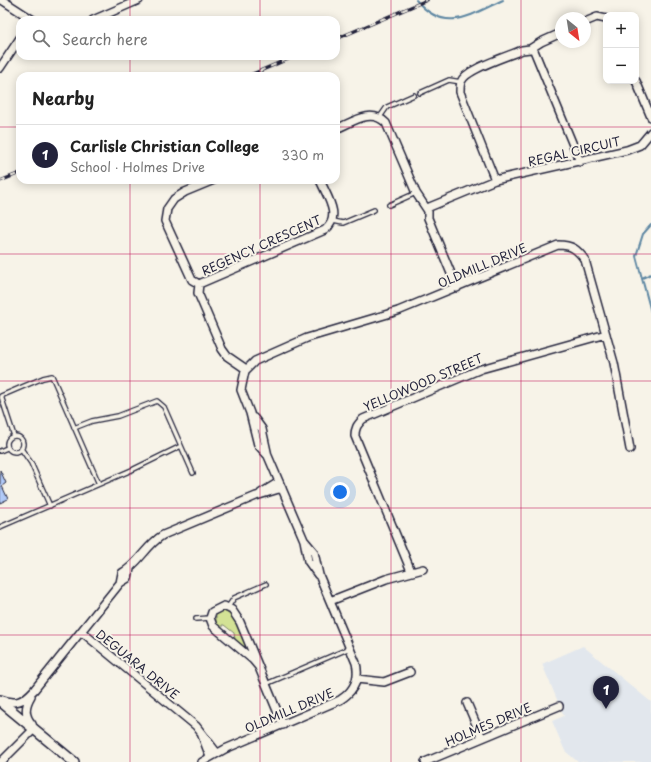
<!DOCTYPE html>
<meta charset="utf-8">
<style>
body{margin:0;font-family:"Playpen Sans",sans-serif;background:#f2f2f2;color:#222}
.controls{position:absolute;right:12px;top:12px;display:grid;overflow:hidden;border-radius:8px;box-shadow:0 2px 10px #0003}
.controls button{width:36px;height:36px;display:grid;place-items:center;padding:0;border:0;border-bottom:1px solid #e0e0e0;background:#fff;color:#222;font:20px sans-serif}
.compass{position:absolute;left:555px;top:12px;width:36px;height:36px;border-radius:50%;background:#fff;box-shadow:0 2px 10px #0003;rotate:150deg}
.you{position:absolute;left:340px;top:492px;width:14px;height:14px;margin:-10px;border:3px solid #fff;border-radius:50%;background:#1a73e8;box-shadow:0 0 0 6px #1a73e833}
.badge{display:grid;place-items:center;width:26px;height:26px;border-radius:50%;background:#22223b;color:#fff;font-size:13px;font-weight:700}
.pin{position:absolute;translate:-50% -33px;filter:drop-shadow(0 1px 2px #0008)}
.pin::after{content:'';position:absolute;top:21px;width:14px;height:12px;background:inherit;clip-path:polygon(0 0,100% 0,50% 100%)}
.list{margin:0;padding:0;list-style:none}
h2{display:flex;justify-content:space-between;align-items:center;height:52px;margin:0;padding:0 16px;font-size:17px}
h2 small{font-size:13px;font-weight:400;color:#767676}
.list li{display:grid;grid-template-columns:26px 1fr auto;gap:12px;align-items:center;box-sizing:border-box;height:60px;padding:0 16px;border-top:1px solid #e0e0e0}
.list b{display:block;font-size:15px;white-space:nowrap}
.list p{margin:0;font-size:13px;white-space:nowrap;color:#767676}
.list em{font-size:13px;font-style:normal;color:#767676}
.icon{flex:none;width:22px;height:22px;fill:none;stroke:currentColor;stroke-width:2;stroke-linecap:round;stroke-linejoin:round}
.map{position:relative;flex:none;width:651px;height:762px;overflow:hidden}
.search{position:absolute;background:#fff;box-shadow:0 2px 10px #0003;left:16px;top:16px;width:324px;height:44px;display:flex;align-items:center;gap:10px;box-sizing:border-box;padding:0 14px;border-radius:12px;color:#767676;font-size:15px}
.panel{position:absolute;background:#fff;box-shadow:0 2px 10px #0003;left:16px;top:72px;width:324px;height:112px;border-radius:12px}
.map>svg:first-child{display:block}
.built{fill:#e2e7ed}
.grass{fill:#d3e295;stroke:#7a8268}
.lines{fill:none;stroke-linecap:round;stroke-linejoin:round}
.stream{stroke:#5d86a2;stroke-width:2}
.building{fill:#b1caf8;stroke:#22223b}
.service-casing{stroke:#22223b;stroke-width:6}
.minor-casing{stroke:#22223b;stroke-width:10}
.secondary-casing{stroke:#22223b;stroke-width:12}
.service{stroke:#f7f3e8;stroke-width:3.5}
.minor{stroke:#f7f3e8;stroke-width:7}
.secondary{stroke:#f7f3e8;stroke-width:9}
.rail-casing{stroke:#22223b;stroke-width:3.5}
.rail{stroke:#f7f3e8;stroke-width:2;stroke-dasharray:6;stroke-linecap:butt}
.grid{fill:none;stroke:#c2185b;stroke-width:1;stroke-opacity:0.55}
.labels{text-anchor:middle;dominant-baseline:central;stroke-width:4;stroke-linejoin:round;paint-order:stroke}
.street-label{font-size:12px;fill:#22223b;stroke:#f7f3e8}
</style>
<div class="map">
<svg width="651" height="762" viewBox="0 0 651 762">
<rect width="100%" height="100%" fill="#f7f3e8"/>
<filter id="ink" filterUnits="userSpaceOnUse"><feTurbulence type="fractalNoise" baseFrequency=".025" numOctaves="2"/><feDisplacementMap in="SourceGraphic" scale="8" xChannelSelector="R" yChannelSelector="G"/><feConvolveMatrix kernelMatrix="1 2 1 2 8 2 1 2 1" color-interpolation-filters="sRGB"/></filter>
<g filter="url(#ink)">
<!-- built -->
<path class="built" d="M583 646 651 702V762H578L565 751 552 721 564 716 542 664Z"/>
<!-- grass -->
<path class="grass" d="M222 611C235 613 246 636 247 648H243L235 640 234 633 224 625H222V630L216 624V615Z"/>
<g class="lines">
<!-- stream -->
<path class="stream" d="M416 0C445 34 469 16 503 0
M651 225 643 234 636 256 651 312
M642 278 651 274"/>
</g>
<!-- building -->
<path class="building" d="M0 470 6 483 2 486 8 499 0 503Z"/>
<g class="lines">
<defs>
<path id="service" d="M420 93 449 80 461 82
M380 117 387 107 414 95
M389 205 416 193
M333 221 343 223 374 210
M74 428 92 421 118 416 157 401 164 407 193 473
M7 444a8 8 0 1 1 16 0a8 8 0 1 1-16 0Z
M14 436 1 396 43 378 52 376 99 484
M22 450 31 463 50 506
M0 451 7 448
M0 527 134 469 181 446
M228 607 234 598 266 584
M196 619 210 618
M266 684 350 648"/>
<path id="minor" d="M2 0 33 20
M93 20 139 0
M585 22 597 17 606 19
M533 48 580 162
M0 68 20 38
M636 81 651 117
M336 129C353 122 371 108 386 123L416 193 428 211V218L457 288
M214 180 185 192 174 199 167 209 165 221 192 280 199 284 198 293 222 349 227 356 246 369
M495 180 460 92C460 89 460 85 461 82 465 69 509 56 522 50L530 49 541 42 561 33
M427 208 495 180 627 150 640 145 651 132
M199 284 325 230C342 216 327 197 320 180
M254 418 262 429 268 456 304 540 308 561 318 575
M268 456 258 445 250 413 241 390 245 371 255 361 307 338 398 311 558 245C572 245 577 249 585 260L614 363 630 449
M261 493 279 482
M411 571 355 436C355 428 357 425 363 419L481 369 606 334
M120 583 122 573C139 564 146 545 163 535L256 496 282 488
M330 601 386 579 423 569
M82 632 196 726 217 753
M258 666 253 660 213 626 210 618 212 612 224 606 232 610 240 622 283 725
M357 679 384 682 410 672
M31 696C25 706 24 715 32 724
M0 699C16 705 23 702 34 690L120 583 128 578 130 569
M467 703 482 738
M201 733 210 757
M1 762 34 729
M202 762 225 749 340 700C354 691 360 679 356 663L319 575 314 552 304 540
M425 762 559 706"/>
<path id="secondary" d="M0 701 74 762"/>
</defs>
<!-- service casing -->
<use href="#service" class="service-casing"/>
<!-- minor casing -->
<use href="#minor" class="minor-casing"/>
<!-- secondary casing -->
<use href="#secondary" class="secondary-casing"/>
<!-- service -->
<use href="#service" class="service"/>
<!-- minor -->
<use href="#minor" class="minor"/>
<!-- secondary -->
<use href="#secondary" class="secondary"/>
<defs>
<path id="rail" d="M336 39 427 0
M248 76 295 56
M0 181 20 173"/>
</defs>
<!-- rail casing -->
<use href="#rail" class="rail-casing"/>
<!-- rail -->
<use href="#rail" class="rail"/>
</g>
</g>
<!-- grid -->
<path class="grid" d="M130 0V20M260 0V20M391 0V762M521 0V762M130 56V76M260 56V76M0 127H20M336 127H651M130 180V762M260 180V762M0 254H651M0 381H651M0 508H651M0 635H651"/>
<g class="labels">
<!-- street labels -->
<g class="street-label">
<text transform="translate(574 151) rotate(-13)">REGAL CIRCUIT</text>
<text transform="translate(261 245) rotate(-24)">REGENCY CRESCENT</text>
<text transform="translate(482 265) rotate(-23)">OLDMILL DRIVE</text>
<text transform="translate(423 382) rotate(-23)">YELLOWOOD STREET</text>
<text transform="translate(138 664) rotate(39)">DEGUARA DRIVE</text>
<text transform="translate(289 710) rotate(-23)">OLDMILL DRIVE</text>
<text transform="translate(488 724) rotate(-23)">HOLMES DRIVE</text>
</g>
</g>
</svg>
<div class="controls">
<button>+</button>
<button>−</button>
</div>
<svg class="compass" viewBox="-18 -18 36 36"><path d="M0-13l5 13h-10z" fill="#e53935"/><path d="M0 13l5-13h-10z" fill="#767676"/></svg>
<div class="you"></div>
<div class="pin badge" style="left:606px;top:709px">1</div>
<div class="search"><svg class="icon" aria-label="search" viewBox="0 0 24 24"><circle cx="10" cy="10" r="6"/><path d="M15 15l6 6"/></svg>Search here</div>
<section class="panel">
<h2>Nearby<small></small></h2>
<ul class="list">
<li><span class="badge">1</span><div><b>Carlisle Christian College</b><p>School · Holmes Drive</p></div><em>330 m</em></li>
</ul>
</section>
</div>
